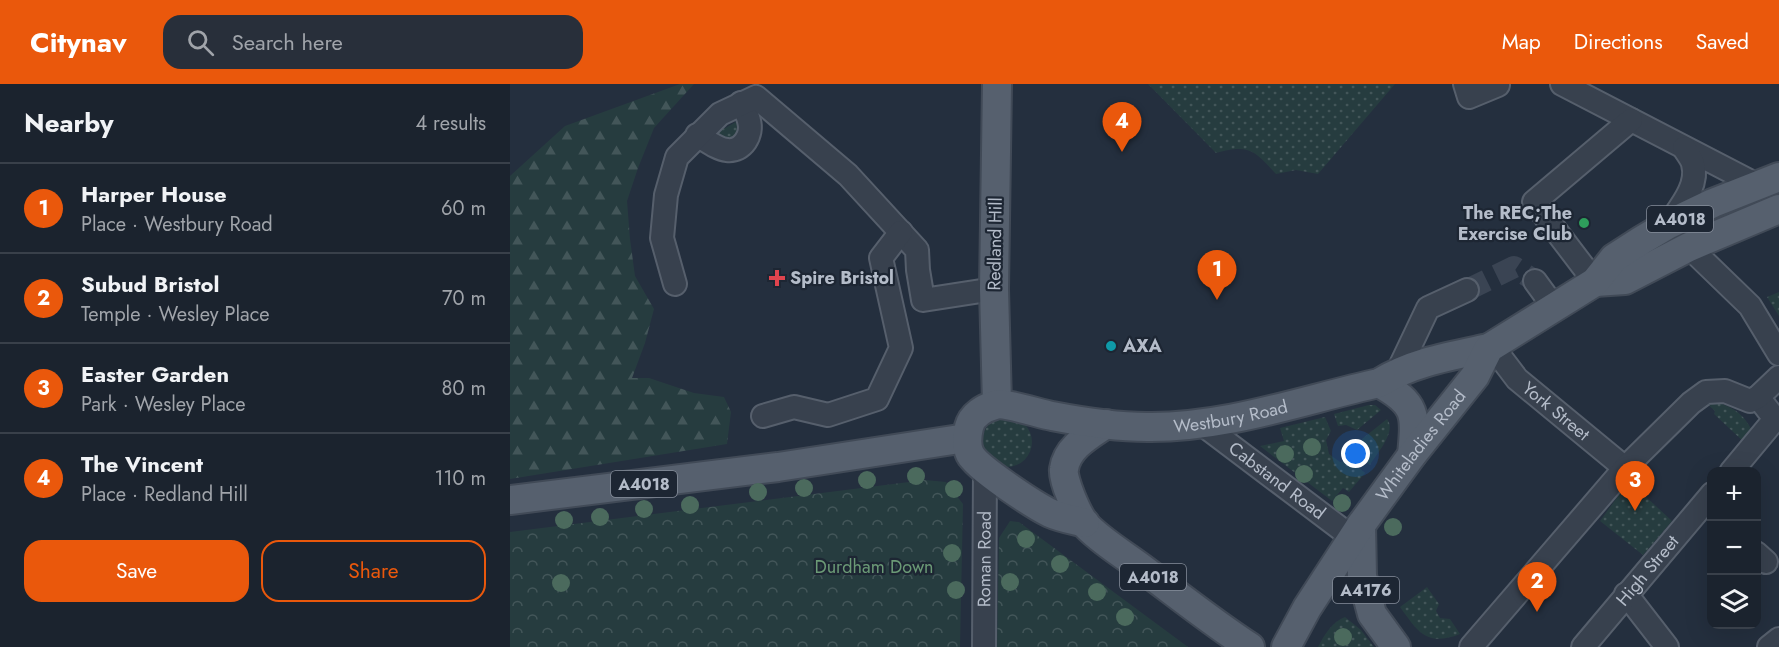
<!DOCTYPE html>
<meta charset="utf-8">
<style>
body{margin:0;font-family:Jost,sans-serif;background:#282f3a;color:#f1f3f6}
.controls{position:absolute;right:18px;bottom:18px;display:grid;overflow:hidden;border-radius:12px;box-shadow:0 6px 24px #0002}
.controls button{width:54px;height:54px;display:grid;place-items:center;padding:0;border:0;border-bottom:2px solid #39404a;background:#1b232e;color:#f1f3f6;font:30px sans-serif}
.you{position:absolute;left:846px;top:370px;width:21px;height:21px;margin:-15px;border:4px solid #fff;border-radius:50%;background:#1a73e8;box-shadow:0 0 0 9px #1a73e833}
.badge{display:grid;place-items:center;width:39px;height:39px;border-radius:50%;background:#ea580c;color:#fff;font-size:20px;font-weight:700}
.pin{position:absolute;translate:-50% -50px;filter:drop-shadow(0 2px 3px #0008)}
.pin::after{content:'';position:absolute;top:32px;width:21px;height:18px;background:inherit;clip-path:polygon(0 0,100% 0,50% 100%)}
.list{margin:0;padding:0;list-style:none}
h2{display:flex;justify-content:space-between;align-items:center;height:78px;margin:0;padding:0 24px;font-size:26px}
h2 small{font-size:20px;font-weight:400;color:#a0a4aa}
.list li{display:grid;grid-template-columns:39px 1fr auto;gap:18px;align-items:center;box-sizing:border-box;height:90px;padding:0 24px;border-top:2px solid #39404a}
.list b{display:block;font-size:22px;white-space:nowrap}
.list p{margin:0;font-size:20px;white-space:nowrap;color:#a0a4aa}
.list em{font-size:20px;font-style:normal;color:#a0a4aa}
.actions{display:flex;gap:12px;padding:18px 24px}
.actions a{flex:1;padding:14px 0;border:2px solid #ea580c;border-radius:18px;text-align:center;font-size:21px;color:#ea580c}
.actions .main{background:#ea580c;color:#fff}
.icon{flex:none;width:33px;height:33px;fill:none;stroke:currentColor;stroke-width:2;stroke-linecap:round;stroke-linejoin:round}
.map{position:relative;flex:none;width:1269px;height:563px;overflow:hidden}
header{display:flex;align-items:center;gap:36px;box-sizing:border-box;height:84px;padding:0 30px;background:#ea580c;color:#fff}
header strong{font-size:28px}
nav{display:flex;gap:33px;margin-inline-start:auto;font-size:21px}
.search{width:420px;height:54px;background:#282f3a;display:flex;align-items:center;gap:15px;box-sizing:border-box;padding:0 21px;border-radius:18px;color:#a0a4aa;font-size:22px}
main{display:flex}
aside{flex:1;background:#1b232e}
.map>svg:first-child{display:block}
.grass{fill:url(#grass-dots)}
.forest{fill:url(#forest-firs)}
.park{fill:url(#park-crowns)}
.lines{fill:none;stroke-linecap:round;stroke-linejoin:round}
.minor-tunnel{stroke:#3a4453;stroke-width:22;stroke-dasharray:22 11;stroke-linecap:butt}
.minor-casing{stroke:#565f6c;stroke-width:26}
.major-casing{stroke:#414a57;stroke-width:32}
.minor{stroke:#38414e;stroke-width:22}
.major{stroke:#56606e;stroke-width:28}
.tree{fill:#4b6a5d}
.leisure-dot{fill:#2e9e5b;stroke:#1d2633;stroke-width:2}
.health-dot{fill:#e0444e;stroke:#1d2633;stroke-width:2}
.culture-dot{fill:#0f9aa8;stroke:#1d2633;stroke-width:2}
.labels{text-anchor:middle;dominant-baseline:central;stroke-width:4.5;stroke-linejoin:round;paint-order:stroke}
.shield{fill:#1d2633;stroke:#878f9c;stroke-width:1.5}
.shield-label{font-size:16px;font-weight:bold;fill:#b4bcc9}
.poi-label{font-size:18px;font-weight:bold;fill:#b4bcc9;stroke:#1d2633;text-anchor:start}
.street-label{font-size:18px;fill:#b4bcc9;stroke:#1d2633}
.park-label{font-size:18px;fill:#6b9a76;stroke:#1d2633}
</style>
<header>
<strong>Citynav</strong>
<div class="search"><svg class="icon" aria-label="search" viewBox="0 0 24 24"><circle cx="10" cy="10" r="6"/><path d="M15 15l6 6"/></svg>Search here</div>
<nav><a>Map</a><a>Directions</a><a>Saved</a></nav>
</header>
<main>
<aside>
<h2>Nearby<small>4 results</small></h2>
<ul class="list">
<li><span class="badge">1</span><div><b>Harper House</b><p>Place · Westbury Road</p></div><em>60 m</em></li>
<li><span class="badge">2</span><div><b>Subud Bristol</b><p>Temple · Wesley Place</p></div><em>70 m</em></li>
<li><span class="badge">3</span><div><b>Easter Garden</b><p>Park · Wesley Place</p></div><em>80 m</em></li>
<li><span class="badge">4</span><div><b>The Vincent</b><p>Place · Redland Hill</p></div><em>110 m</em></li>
</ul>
<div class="actions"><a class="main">Save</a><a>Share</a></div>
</aside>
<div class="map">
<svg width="1269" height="563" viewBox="0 0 1269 563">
<defs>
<pattern id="grass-dots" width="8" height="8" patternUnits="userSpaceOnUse" patternTransform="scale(1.5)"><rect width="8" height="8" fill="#263c3f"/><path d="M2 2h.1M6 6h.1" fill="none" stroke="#435659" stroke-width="1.8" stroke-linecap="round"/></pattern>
<pattern id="forest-firs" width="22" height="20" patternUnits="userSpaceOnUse" patternTransform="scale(1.5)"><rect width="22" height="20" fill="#263c3f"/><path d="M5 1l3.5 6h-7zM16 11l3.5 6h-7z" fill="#435659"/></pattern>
<pattern id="park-crowns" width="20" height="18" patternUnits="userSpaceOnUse" patternTransform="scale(1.5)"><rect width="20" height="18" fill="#263c3f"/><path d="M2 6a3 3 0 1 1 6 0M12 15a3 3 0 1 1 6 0" fill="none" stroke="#435659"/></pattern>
</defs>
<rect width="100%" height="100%" fill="#242f3e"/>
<!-- grass -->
<path class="grass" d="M638 0H885L808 90 786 86 766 90C744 66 739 60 706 69Z
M231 35 225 59 203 51Z
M1269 208V232L1257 213Z
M1193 316C1218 320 1231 325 1243 348L1236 360 1204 330 1205 327Z
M859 321H865L871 326 847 346 836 341 828 342 824 330Z
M815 333 821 347 816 356 819 370 830 378 841 377 855 389 839 408 833 404 822 417 750 362 774 357 770 344Z
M472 358a25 25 0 1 1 50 0a25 25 0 1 1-50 0Z
M877 335C887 348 867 369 860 381L849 372 852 366V355Z
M1119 397 1162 437 1133 471 1090 437Z
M917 503 929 520 926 527 930 534 940 535 950 550C917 563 908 548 890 523Z
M835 533 851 546 864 563H808C814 551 823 537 835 533Z"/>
<!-- forest -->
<path class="forest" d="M170 0H184L144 44 128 84 117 117 120 155 125 192 144 225 135 259 122 294H139L184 309 214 313 221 328 217 360 0 395V92L55 42Z"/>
<!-- park -->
<path class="park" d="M415 396 436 398 453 420 450 563H0V448Z
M500 437 509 438 678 563H487L489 454Z"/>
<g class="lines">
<!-- minor-tunnel -->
<path class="minor-tunnel" d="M957 206 1004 183 1025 197"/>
<defs>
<g id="minor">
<path d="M955 0 959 13 988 1"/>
<path d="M1052 0 1247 101"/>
<path d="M187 51C196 56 207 65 217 66 233 68 243 50 239 37 238 31 234 25 231 19"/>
<path d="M1159 140C1170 123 1189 102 1183 80 1182 75 1177 69 1174 64"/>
<path d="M1179 163 1240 222 1269 270"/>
<path d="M1025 197 1044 223"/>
<path d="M1085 198 1024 118 1121 36"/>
<path d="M165 200 152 154 156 111 167 73 210 30 246 13 338 91 407 166 408 186 413 216 484 205"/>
<path id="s1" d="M982 262 1007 295 1115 384"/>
<path d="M888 287 918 224 957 206"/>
<path d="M253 332 284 323 318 331 367 315 391 264 371 174 391 148"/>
<path id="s2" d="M692 340 843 454"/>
<path d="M1221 388 1265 335 1248 313"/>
<path d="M1246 469 1256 478"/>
<path d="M1116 510 1157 563"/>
<path id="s3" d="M474 563 475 386"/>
<path d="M961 563 1115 384 1181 319 1196 308 1215 307 1240 317 1248 313 1269 293"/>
<path id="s4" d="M1073 563 1202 410"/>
<path d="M1259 563 1269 555"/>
</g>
<g id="major">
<path d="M487 0 484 205 487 320"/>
<path d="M1085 198 1115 196 1179 163 1269 125"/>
<path d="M869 299C907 320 906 330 902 371"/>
<path d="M596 340C580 351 557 363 554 385 552 396 568 431 575 440 589 456 616 472 633 485 668 511 703 539 740 563"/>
<path d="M0 416 268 383 456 354"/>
<path id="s5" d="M575 439C564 436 551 434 540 429 524 421 467 384 460 370 456 362 457 352 459 343 462 331 474 324 485 321 495 318 530 330 542 332 573 338 606 343 637 343 717 344 792 316 869 299 903 278 941 272 979 264"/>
<path d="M851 441 852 492 862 530 886 563"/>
<path id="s6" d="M776 563 797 524 851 441 902 371 965 292 979 264 1085 198 1104 174 1132 156 1159 140 1203 119 1269 93"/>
</g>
</defs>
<!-- minor casing -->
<use href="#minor" class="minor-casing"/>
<!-- major casing -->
<use href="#major" class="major-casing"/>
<!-- minor -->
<use href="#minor" class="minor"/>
<!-- major -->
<use href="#major" class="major"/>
</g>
<!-- trees -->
<g class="tree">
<circle cx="802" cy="363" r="9"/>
<circle cx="775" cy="370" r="9"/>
<circle cx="794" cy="390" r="9"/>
<circle cx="406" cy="392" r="9"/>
<circle cx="357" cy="396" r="9"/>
<circle cx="294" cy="404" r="9"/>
<circle cx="444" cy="405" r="9"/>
<circle cx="248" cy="408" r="9"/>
<circle cx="832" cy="419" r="9"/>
<circle cx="180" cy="421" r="9"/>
<circle cx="134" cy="425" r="9"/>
<circle cx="90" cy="433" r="9"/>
<circle cx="54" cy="436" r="9"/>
<circle cx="883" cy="443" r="9"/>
<circle cx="516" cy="455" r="9"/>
<circle cx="442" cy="469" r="9"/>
<circle cx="550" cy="480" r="9"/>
<circle cx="500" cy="498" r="9"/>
<circle cx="51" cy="499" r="9"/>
<circle cx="446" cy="506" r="9"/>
<circle cx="587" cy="508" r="9"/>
<circle cx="615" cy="533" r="9"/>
<circle cx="833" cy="553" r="9"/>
</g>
<!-- markers -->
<circle class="leisure-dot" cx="1074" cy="139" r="6"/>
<path class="health-dot" d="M264 185h6v6h6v6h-6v6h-6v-6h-6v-6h6z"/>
<circle class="culture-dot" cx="601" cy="262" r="6"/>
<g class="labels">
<!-- shield labels -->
<g class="shield">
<rect x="1137" y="122" width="66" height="26" rx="4.5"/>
<rect x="101" y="387" width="66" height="26" rx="4.5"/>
<rect x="610" y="480" width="66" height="26" rx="4.5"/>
<rect x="823" y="493" width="66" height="26" rx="4.5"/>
</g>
<g class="shield-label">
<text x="1170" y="135">A4018</text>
<text x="134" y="400">A4018</text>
<text x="643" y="493">A4018</text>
<text x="856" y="506">A4176</text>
</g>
<!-- poi labels -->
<g class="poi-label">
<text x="1062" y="129" text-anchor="end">The REC;The<tspan x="1062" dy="21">Exercise Club</tspan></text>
<text x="280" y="194">Spire Bristol</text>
<text x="613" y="262">AXA</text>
</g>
<!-- street labels -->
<g class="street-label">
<text transform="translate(485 160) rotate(-89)">Redland Hill</text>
<text stroke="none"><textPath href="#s1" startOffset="92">York Street</textPath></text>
<text stroke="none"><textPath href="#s5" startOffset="438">Westbury Road</textPath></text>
<text stroke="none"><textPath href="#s6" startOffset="243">Whiteladies Road</textPath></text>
<text stroke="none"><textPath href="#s2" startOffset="94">Cabstand Road</textPath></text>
<text stroke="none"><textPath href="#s3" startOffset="88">Roman Road</textPath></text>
<text stroke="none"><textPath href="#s4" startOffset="100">High Street</textPath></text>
</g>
<!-- park labels -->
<g class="park-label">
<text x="364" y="483">Durdham Down</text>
</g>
</g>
</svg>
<div class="controls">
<button>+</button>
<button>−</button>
<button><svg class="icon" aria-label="layers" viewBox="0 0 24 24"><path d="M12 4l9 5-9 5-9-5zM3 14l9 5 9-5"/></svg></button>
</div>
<div class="you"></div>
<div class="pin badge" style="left:707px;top:216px">1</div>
<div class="pin badge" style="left:1027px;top:528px">2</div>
<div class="pin badge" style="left:1125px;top:427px">3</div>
<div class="pin badge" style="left:612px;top:68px">4</div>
</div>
</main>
